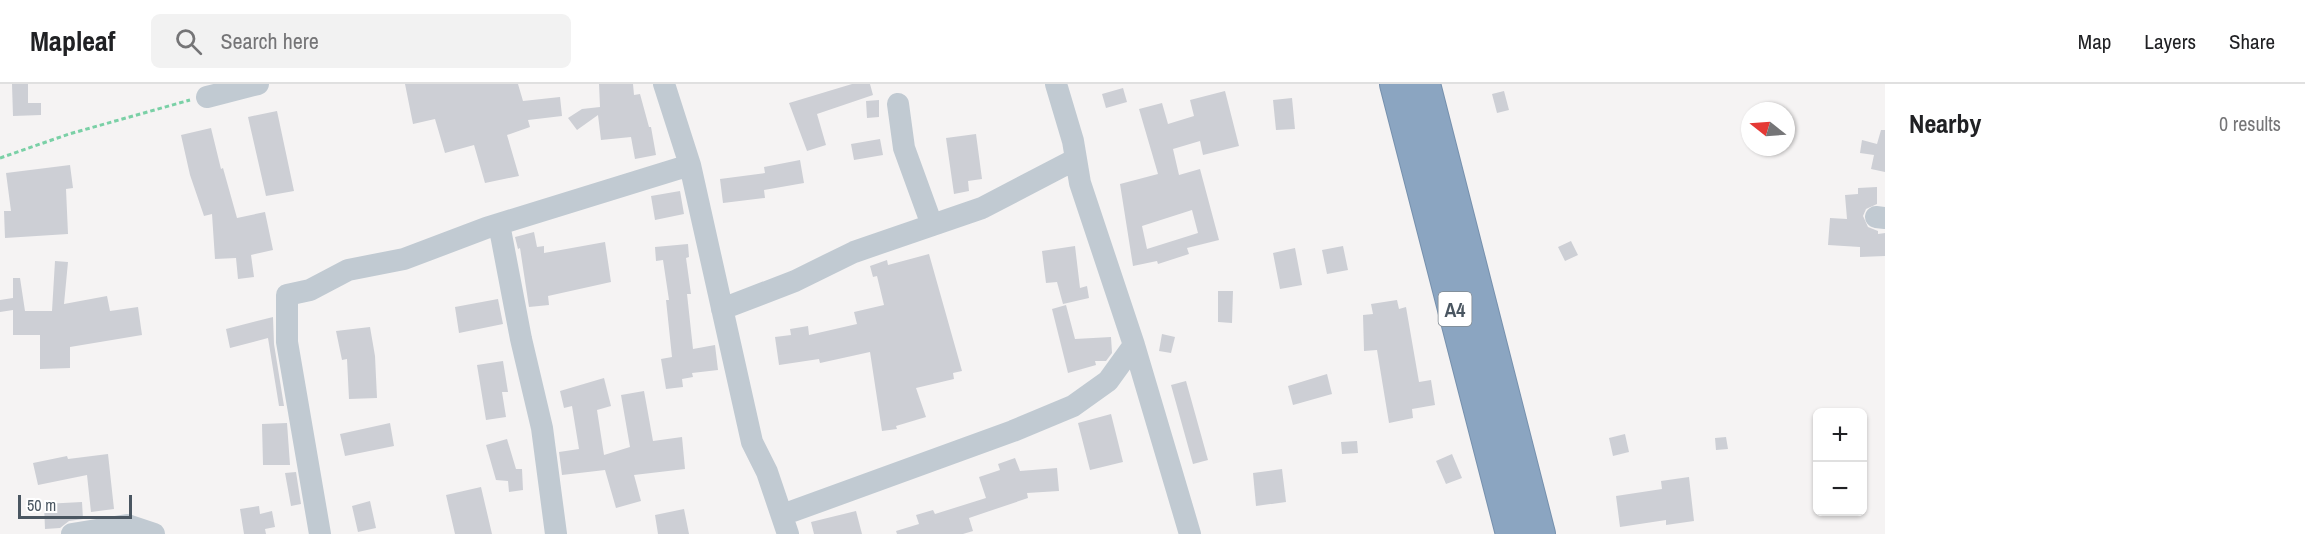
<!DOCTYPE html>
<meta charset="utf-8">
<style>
body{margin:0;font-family:"Archivo Narrow",sans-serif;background:#f2f2f2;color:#202124}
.controls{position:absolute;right:18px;bottom:18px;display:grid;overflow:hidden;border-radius:9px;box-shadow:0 2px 4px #0004}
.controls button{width:54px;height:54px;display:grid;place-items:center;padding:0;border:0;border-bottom:2px solid #e0e0e0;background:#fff;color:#202124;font:30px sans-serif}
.compass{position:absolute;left:1741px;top:18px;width:54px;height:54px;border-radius:50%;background:#fff;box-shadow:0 2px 4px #0004;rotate:287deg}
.scale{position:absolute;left:18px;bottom:15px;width:114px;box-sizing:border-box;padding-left:6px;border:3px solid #4a5661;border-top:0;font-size:16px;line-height:21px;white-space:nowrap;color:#4a5661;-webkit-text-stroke:4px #fff;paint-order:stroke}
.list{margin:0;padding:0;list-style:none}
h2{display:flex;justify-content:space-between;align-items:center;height:78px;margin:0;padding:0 24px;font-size:26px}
h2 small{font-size:20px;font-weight:400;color:#757577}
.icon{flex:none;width:33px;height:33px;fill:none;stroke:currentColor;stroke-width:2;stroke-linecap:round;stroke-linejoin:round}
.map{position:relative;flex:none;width:1885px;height:450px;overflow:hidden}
header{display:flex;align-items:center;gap:36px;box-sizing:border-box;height:84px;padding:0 30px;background:#fff;border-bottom:2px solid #e0e0e0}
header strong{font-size:28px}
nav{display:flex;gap:33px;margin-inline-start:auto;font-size:21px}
.search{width:420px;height:54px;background:#f2f2f2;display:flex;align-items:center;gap:15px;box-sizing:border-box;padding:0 21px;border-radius:9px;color:#757577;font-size:22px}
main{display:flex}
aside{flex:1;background:#fff}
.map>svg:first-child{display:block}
.building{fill:#cdcfd5;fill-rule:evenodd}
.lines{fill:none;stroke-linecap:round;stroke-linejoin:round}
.highway-casing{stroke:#7690ad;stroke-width:34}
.path{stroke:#7ad0a6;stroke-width:3;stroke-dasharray:4.5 3;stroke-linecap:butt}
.minor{stroke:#c1cad2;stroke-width:22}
.highway{stroke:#8ba5c1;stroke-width:32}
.labels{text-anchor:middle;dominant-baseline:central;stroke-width:4.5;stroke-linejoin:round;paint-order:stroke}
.shield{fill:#fff;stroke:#808990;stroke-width:1.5}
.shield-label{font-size:20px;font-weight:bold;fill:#4a5661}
</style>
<header>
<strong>Mapleaf</strong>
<div class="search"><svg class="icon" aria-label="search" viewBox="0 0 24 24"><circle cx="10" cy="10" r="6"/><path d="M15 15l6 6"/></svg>Search here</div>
<nav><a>Map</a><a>Layers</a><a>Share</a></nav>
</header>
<main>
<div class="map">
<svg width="1885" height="450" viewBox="0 0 1885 450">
<rect width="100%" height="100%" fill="#f5f3f3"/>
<!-- building -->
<path class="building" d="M12 0H28V19H41V31L13 32Z
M405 0H518L523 17 560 13 562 32 528 36 530 43 507 51 519 92 485 99 474 61 445 69 435 35 413 40Z
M599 0H633L634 11 640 10 649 43H651L656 71 635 75 631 53 601 56 598 31 577 46 568 34 582 25 600 23Z
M852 0H870L873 11 817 30 826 61 807 67 789 19Z
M1123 4 1127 18 1106 24 1102 10Z
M1225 7 1239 62 1203 71 1200 57 1173 65 1179 91 1200 85 1219 156 1187 164 1189 170 1158 180 1157 177 1133 182 1120 100 1158 90 1139 25 1162 19 1168 40 1194 32 1190 16ZM1192 126 1198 149 1147 165 1142 142Z
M1504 7 1509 26 1497 29 1492 10Z
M1292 14 1295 45 1276 46 1273 16Z
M879 16V33L867 34 866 17Z
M277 27 294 107 266 112 248 33Z
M211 44 221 85 223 84 237 134 265 128 273 166 251 171 254 193 238 195 236 174 215 175 212 130 204 132 190 91 181 51Z
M1881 46H1885V88L1871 85 1874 71 1860 69 1862 56 1877 60Z
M976 50 982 95 968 97 969 107 954 110 946 54Z
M880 55 883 71 854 76 851 60Z
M800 76 804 99 764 106 765 114 723 119 720 95 765 89 764 83Z
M70 81 73 104 66 105 68 150 5 154 4 127H11L6 89Z
M1877 103V120L1866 125 1863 132 1868 143 1878 147V150L1885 149V172L1860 173V163L1828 161 1830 134 1847 135 1845 111 1858 110V104Z
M680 107 684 130 655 136 651 112Z
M534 148 537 163 544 162V169L605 158 611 198 548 212 549 221 529 223 520 164 518 165 515 153Z
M1571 157 1578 171 1565 177 1558 163Z
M688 160 689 173 686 174 691 210H687L693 265 715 261 718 286 692 289 693 293 682 295 683 303 666 305 661 275 672 273 666 216H669L663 176 656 177 655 163Z
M1075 162 1080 204 1087 202 1089 214 1063 220 1057 198 1046 199 1042 167Z
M1343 162 1348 186 1327 190 1322 166Z
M1295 164 1302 201 1280 205 1273 169Z
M929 170 962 287 953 289 954 295 916 304 926 333 896 342 897 345 882 347 870 268 820 279 819 275 779 281 775 253 791 251 790 245 808 242 809 251 857 240 854 228 884 221 877 192 873 193 870 182 887 176 888 181Z
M55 177 68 178 64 220 107 212 110 227 138 223 142 251 70 263V284L40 285V251H13V226L0 228V216L13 214V194H20L25 227H52Z
M1218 207H1233L1232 239 1218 238Z
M498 215 503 240 459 249 455 223Z
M1397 216 1399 225 1406 223 1419 298 1431 296 1435 321 1412 325 1413 334 1389 339 1377 266 1364 267 1363 231 1373 230 1371 220Z
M1066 221 1075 255 1111 253 1112 269 1106 277H1095L1096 281 1068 289 1052 225Z
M273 233 274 260 284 322H279L268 254 230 264 226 245Z
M370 243 375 272 377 314 349 315 347 275 342 276 336 247Z
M1162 250 1175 253 1171 269 1159 267Z
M503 277 508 308H502L506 333 486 336 477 281Z
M1327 290 1332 310 1293 321 1288 302Z
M604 294 611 322 597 326 604 371 630 363 621 311 644 307 653 357 682 353 685 385 634 391 641 417 616 424 605 386 562 391 559 368 579 365 572 322 564 324 560 307Z
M1186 297 1208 376 1193 380 1171 301Z
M1111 330 1123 378 1090 386 1078 339Z
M287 339 290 381H263L262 340Z
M390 339 394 362 345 372 340 350Z
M1625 350 1629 368 1613 372 1609 354Z
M1726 353 1728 365 1716 366 1715 354Z
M507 355 516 385H522L523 406 509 408 508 397 496 396 486 361Z
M1357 357 1358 369 1342 370 1341 358Z
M108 370 114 425 91 428 87 391 38 401 33 379 67 372 68 375Z
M1452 370 1462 394 1446 400 1436 377Z
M1015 374 1020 387 1057 384 1059 407 1027 409 1028 414 969 434 973 447 963 450H897L896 447 919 440 916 431 933 426 935 430 986 414 979 393 1000 386 998 380Z
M1282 385 1286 418 1256 422 1253 389Z
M296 388 301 420 291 422 285 389Z
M1689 393 1694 437 1666 441V436L1620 443 1616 412 1662 405 1661 397Z
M481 403 492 450H455L446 411Z
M370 417 376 444 358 448 352 422Z
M82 418 83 435 69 437 60 444 45 445 44 420Z
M259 422 260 430 272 427 275 443 265 445 266 450H244L240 425Z
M684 425 689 450H658L655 431Z
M856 427 862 450H814L811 438Z"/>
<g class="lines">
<defs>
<path id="highway" d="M1396 0 1512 450
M1424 0 1539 450"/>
</defs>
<!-- highway casing -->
<use href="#highway" class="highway-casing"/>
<!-- path -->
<path class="path" d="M0 74 69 50 190 16"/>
<!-- minor -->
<path class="minor" d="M664 0 690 81 752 358 767 388 788 450
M1056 0 1073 57 1080 99 1134 261 1190 450
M207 13 258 0
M898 20 904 64 932 141
M1876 133 1885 134
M499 140 521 255 542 344 556 450
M722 225 795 197 854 168 982 124 1076 75
M782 431 1013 347 1073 322 1108 297 1134 261
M72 450 127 441 154 450
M320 450 287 258V211L310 206 348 186 404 175 486 144 690 81"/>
<!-- highway -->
<use href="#highway" class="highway"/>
</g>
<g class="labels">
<!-- shield labels -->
<rect class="shield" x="1438.5" y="208" width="33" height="34" rx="4.5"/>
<g class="shield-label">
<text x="1455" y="225">A4</text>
</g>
</g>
</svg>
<div class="controls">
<button>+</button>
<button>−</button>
</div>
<svg class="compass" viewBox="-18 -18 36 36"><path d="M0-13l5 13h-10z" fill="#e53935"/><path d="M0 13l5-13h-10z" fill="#757577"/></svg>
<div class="scale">50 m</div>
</div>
<aside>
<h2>Nearby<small>0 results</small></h2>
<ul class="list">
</ul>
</aside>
</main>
